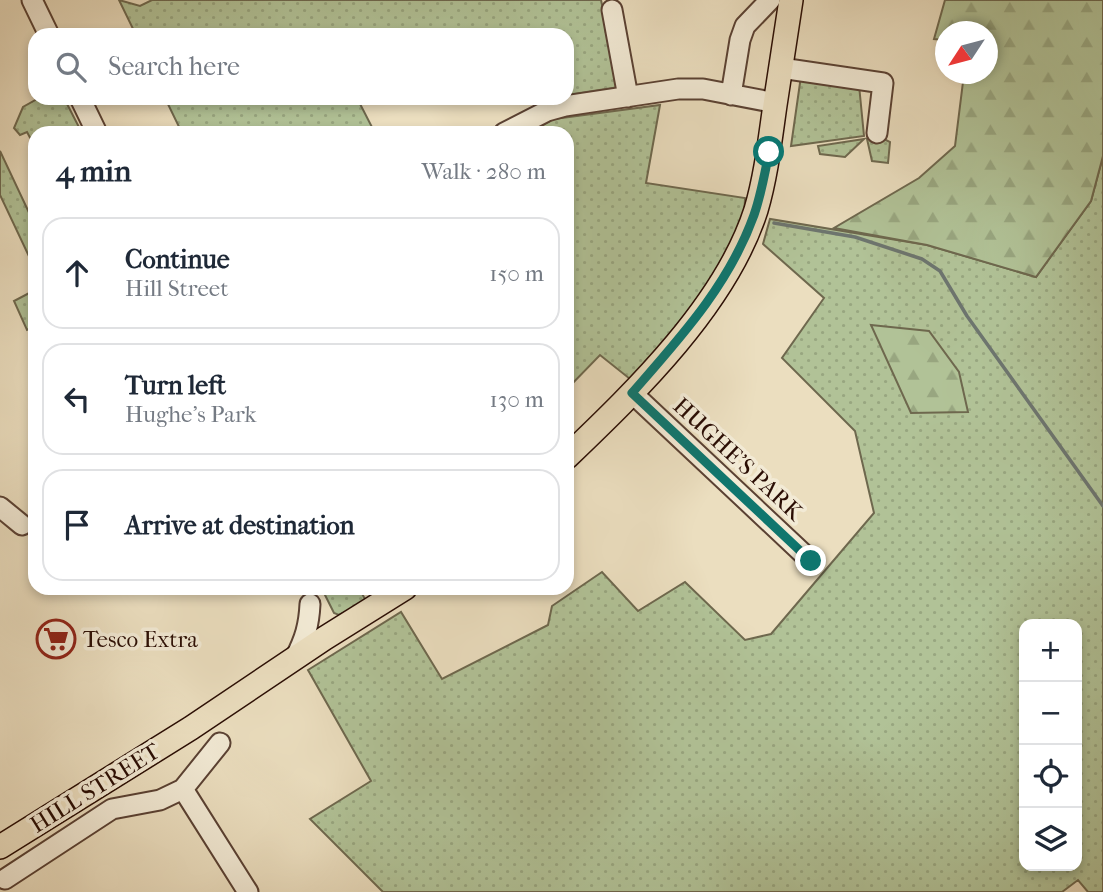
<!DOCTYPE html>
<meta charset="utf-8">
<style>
body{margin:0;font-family:"IM FELL French Canon",serif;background:#f2f2f3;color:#1f2937}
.controls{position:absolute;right:21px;bottom:21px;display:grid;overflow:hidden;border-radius:14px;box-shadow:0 4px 10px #0003}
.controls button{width:63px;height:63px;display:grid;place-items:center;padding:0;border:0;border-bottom:2px solid #e0e1e3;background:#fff;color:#1f2937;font:35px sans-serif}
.compass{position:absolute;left:935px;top:21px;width:63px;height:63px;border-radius:50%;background:#fff;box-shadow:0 4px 10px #0003;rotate:234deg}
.stop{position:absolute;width:21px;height:21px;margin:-16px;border:5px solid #0f766e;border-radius:50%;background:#fff}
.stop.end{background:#0f766e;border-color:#fff;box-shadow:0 2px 7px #0008}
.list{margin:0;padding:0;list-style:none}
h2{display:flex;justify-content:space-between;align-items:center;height:91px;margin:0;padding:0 28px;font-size:30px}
h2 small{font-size:23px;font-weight:400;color:#747a83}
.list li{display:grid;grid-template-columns:46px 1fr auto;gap:21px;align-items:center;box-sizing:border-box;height:112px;margin:0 14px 14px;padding:0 14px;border:2px solid #e0e1e3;border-radius:21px}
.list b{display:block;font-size:26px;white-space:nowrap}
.list p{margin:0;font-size:23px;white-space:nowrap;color:#747a83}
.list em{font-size:23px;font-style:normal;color:#747a83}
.icon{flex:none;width:38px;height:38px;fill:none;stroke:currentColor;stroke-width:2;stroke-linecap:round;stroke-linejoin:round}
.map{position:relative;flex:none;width:1103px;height:892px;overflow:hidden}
.search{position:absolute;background:#fff;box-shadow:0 4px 10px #0003;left:28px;top:28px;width:546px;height:77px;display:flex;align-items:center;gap:18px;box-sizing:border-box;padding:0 24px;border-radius:21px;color:#747a83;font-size:26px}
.panel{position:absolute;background:#fff;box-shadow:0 4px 10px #0003;left:28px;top:126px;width:546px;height:469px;border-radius:21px}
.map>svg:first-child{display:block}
.grass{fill:url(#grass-dots);stroke:#6e684e;stroke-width:2;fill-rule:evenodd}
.forest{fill:url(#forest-firs);stroke:#6e684e;stroke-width:2}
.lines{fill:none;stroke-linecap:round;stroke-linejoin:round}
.stream{stroke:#6d756f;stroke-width:3.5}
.minor-casing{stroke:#5a4133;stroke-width:23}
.major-casing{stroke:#2a0d04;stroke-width:26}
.minor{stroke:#f2ead5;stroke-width:19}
.major{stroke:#ebdebf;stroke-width:23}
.route{stroke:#0f766e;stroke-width:9}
.labels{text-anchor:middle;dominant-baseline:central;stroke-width:7;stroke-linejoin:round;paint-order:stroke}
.street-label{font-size:23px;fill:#2a0d04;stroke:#f2ead5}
.poi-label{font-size:23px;fill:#2a0d04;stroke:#f2ead5;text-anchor:start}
</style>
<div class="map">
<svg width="1103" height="892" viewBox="0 0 1103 892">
<defs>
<pattern id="grass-dots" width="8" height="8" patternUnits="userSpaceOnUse" patternTransform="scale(1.75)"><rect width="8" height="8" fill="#b1c297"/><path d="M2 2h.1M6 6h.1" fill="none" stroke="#98a680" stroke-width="1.8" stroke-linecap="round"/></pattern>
<pattern id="forest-firs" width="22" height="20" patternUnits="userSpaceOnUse" patternTransform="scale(1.75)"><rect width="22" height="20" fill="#b1c297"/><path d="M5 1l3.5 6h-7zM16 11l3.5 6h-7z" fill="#98a680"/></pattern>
</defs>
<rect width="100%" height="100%" fill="#ebdebf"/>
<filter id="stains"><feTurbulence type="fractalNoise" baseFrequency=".00286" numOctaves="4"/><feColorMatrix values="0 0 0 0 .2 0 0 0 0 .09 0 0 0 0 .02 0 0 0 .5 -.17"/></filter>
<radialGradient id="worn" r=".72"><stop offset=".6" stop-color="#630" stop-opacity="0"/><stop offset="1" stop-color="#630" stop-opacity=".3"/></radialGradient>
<!-- grass -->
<path class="grass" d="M119 0 140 6 152 0H601L619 87 567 95V35H136Z
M801 76 859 85 864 136 791 146Z
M39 98 65 100 82 133H35V147L27 132 20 135 14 128 23 107Z
M165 98H357L375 133H182Z
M660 105 646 183 745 198C746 251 665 340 630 379L600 355 567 389V133H529L554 119Z
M882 138 890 142 888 163 872 161 867 139Z
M864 139 845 157 820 154 818 146Z
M0 151 32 219 35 218V269L0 195Z
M1103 156V892H1088L1078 880 1062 892H383L310 819 371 781 308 670 401 612 442 679 548 625 552 606 602 572 638 611 685 582 745 640 771 634 874 513 855 431 782 358 824 298 763 244 770 219 927 245 1036 277 1091 201ZM1024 624H1077V866H1024Z
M35 290V326L27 330 14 301Z
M325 588 331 590 359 588 366 601 339 615 334 613 322 589Z"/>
<!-- forest -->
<path class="forest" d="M945 0H1103V156L1091 201 1036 277 927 245 834 228 919 178 955 146 964 74H988V32H946L945 40 934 39Z
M871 325 929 331 959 372 968 412 911 413Z"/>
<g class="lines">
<!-- stream -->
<path class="stream" d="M774 223 855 237 922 259 940 271 967 316 1103 506"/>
<defs>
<path id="minor" d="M32 0 49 35
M612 10 628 97
M781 68 883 83 877 133
M731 95 740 40 745 26 770 0
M80 98 97 133
M504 133 547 111 565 106 678 89H703L776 103
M632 393 811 561
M0 507 22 525
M295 658C305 639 309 625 310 604
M183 789 248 892
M5 879 112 809 160 800 183 789 220 743"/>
<path id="major" d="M567 457C637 390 726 304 756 210 766 176 770 140 775 105 780 70 786 35 791 0
M0 847 191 728 325 638 405 588"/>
</defs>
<!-- minor casing -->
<use href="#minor" class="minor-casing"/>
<!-- major casing -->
<use href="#major" class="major-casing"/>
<!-- minor -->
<use href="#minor" class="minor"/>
<!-- major -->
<use href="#major" class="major"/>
</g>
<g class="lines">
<!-- route -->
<path class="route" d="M769 152C765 173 761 195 754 215 729 285 680 338 632 393L811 561"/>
</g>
<!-- icons -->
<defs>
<symbol id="supermarket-ring" viewBox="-11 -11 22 22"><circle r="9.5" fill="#f2ead5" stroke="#8f2418" stroke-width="1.5"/><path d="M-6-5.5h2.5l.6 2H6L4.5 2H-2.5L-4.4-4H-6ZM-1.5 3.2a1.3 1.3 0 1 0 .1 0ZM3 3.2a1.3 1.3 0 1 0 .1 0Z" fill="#8f2418"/></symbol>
</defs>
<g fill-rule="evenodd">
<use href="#supermarket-ring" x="34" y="617" width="44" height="44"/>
</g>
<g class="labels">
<!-- street labels -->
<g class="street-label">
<text transform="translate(738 459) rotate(43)">HUGHE'S PARK</text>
<text transform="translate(95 788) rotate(-32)">HILL STREET</text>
</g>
<!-- poi labels -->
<g class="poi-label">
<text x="83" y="639">Tesco Extra</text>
</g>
</g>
<rect width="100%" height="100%" filter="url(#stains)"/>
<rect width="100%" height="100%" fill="url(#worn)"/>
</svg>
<div class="controls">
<button>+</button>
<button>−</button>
<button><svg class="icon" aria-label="locate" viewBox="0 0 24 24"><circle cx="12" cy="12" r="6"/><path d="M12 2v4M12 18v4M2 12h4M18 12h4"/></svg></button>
<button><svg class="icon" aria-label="layers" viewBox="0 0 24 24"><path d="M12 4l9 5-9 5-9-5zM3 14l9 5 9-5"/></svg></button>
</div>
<svg class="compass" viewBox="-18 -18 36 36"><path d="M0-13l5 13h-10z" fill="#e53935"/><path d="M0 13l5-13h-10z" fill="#747a83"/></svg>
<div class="stop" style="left:769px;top:152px"></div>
<div class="stop end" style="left:811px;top:561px"></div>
<div class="search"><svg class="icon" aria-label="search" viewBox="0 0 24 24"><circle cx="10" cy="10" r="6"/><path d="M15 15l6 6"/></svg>Search here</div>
<section class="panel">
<h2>4 min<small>Walk · 280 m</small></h2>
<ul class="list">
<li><svg class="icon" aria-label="ahead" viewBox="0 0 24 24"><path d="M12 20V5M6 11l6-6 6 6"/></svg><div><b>Continue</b><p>Hill Street</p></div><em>150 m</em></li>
<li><svg class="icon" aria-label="left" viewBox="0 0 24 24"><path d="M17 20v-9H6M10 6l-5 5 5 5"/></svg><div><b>Turn left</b><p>Hughe's Park</p></div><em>130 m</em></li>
<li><svg class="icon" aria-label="arrive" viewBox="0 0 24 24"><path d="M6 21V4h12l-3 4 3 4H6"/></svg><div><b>Arrive at destination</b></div></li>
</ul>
</section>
</div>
